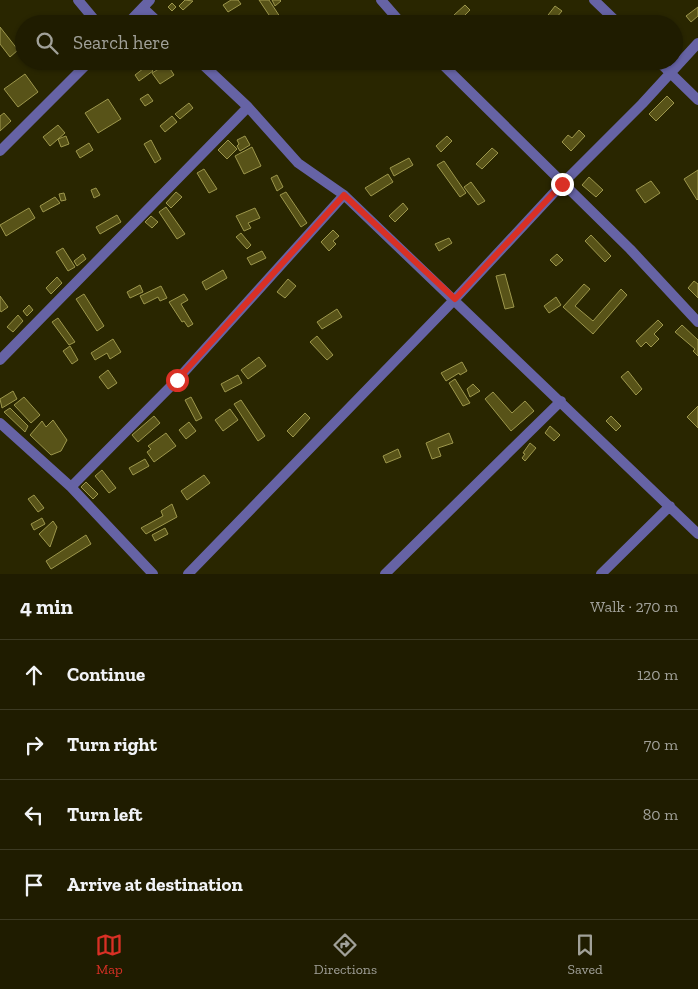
<!DOCTYPE html>
<meta charset="utf-8">
<style>
body{margin:0;font-family:"Zilla Slab",serif;background:#27250a;color:#f1f3f6}
.stop{position:absolute;width:15px;height:15px;margin:-11px;border:4px solid #d93025;border-radius:50%;background:#fff}
.stop.end{background:#d93025;border-color:#fff;box-shadow:0 1px 5px #0008}
.list{margin:0;padding:0;list-style:none}
h2{display:flex;justify-content:space-between;align-items:center;height:65px;margin:0;padding:0 20px;font-size:21px}
h2 small{font-size:16px;font-weight:400;color:#a1a199}
.list li{display:grid;grid-template-columns:32px 1fr auto;gap:15px;align-items:center;box-sizing:border-box;height:70px;padding:0 20px;border-top:1px solid #3c3a22}
.list b{display:block;font-size:19px;white-space:nowrap}
.list em{font-size:16px;font-style:normal;color:#a1a199}
.icon{flex:none;width:28px;height:28px;fill:none;stroke:currentColor;stroke-width:2;stroke-linecap:round;stroke-linejoin:round}
.map{position:relative;flex:none;width:698px;height:574px;overflow:hidden}
.search{position:absolute;background:#1f1c00;box-shadow:0 1px 4px #0004;left:15px;right:15px;top:15px;height:55px;display:flex;align-items:center;gap:12px;box-sizing:border-box;padding:0 18px;border-radius:28px;color:#a1a199;font-size:19px}
.sheet{height:345px;background:#1f1c00}
nav{display:flex;justify-content:space-around;align-items:center;box-sizing:border-box;height:70px;border-top:1px solid #3c3a22;background:#1f1c00;font-size:14px;color:#a1a199}
nav a{display:grid;justify-items:center;gap:2px}
nav .on{color:#d93025}
.map>svg:first-child{display:block}
.building{fill:#585318;stroke:#9d974c}
.lines{fill:none;stroke-linecap:round;stroke-linejoin:round}
.street{stroke:#6663a5;stroke-width:10}
.route{stroke:#d93025;stroke-width:6}
</style>
<div class="map">
<svg width="698" height="574" viewBox="0 0 698 574">
<rect width="100%" height="100%" fill="#292600"/>
<!-- building -->
<path class="building" d="M185 0 193 1 183 10 179 6Z
M231 0H238L241 4 228 12 223 5Z
M259 0H269L284 23 275 24Z
M272 0H280L281 1 275 6Z
M172 3 176 7 172 11 168 7Z
M465 5 470 10 460 20 454 15Z
M555 6 562 11 551 24 545 19Z
M698 7V16L691 22 686 16Z
M0 27 18 50 10 57 0 44Z
M167 64 174 75 160 84 152 73Z
M148 65 153 71 139 81 135 75Z
M25 74 38 92 18 107 4 89Z
M148 94 153 101 145 106 140 99Z
M667 96 674 103 656 121 649 114Z
M108 99 121 119 98 133 85 113Z
M189 103 193 108 180 119 175 114Z
M4 113 11 121 0 131V116Z
M172 116 177 122 165 132 160 126Z
M58 125 65 133 50 146 43 137Z
M579 130 585 136 571 151 562 142 568 135 572 138Z
M66 136 69 144 61 147 58 139Z
M245 136 250 145 240 151 237 146 239 144 237 140Z
M447 136 452 141 441 152 436 146Z
M151 140 161 159 155 163 144 144Z
M228 140 237 149 227 159 218 150Z
M89 143 93 150 80 158 76 151Z
M252 147 261 166 244 174 235 156Z
M492 148 498 153 482 169 476 164Z
M409 158 413 165 394 176 390 168Z
M444 161 466 193 460 197 437 165Z
M204 169 217 189 209 193 197 173Z
M698 170V199L697 200 684 179Z
M388 174 393 182 371 196 365 188Z
M277 175 283 187 277 191 271 178Z
M589 177 603 190 596 197 582 185Z
M651 181 660 193 645 203 636 190Z
M471 182 485 201 478 205 464 187Z
M96 188 100 195 94 198 91 190Z
M176 192 182 197 171 208 166 203Z
M286 192 307 223 301 227 280 195Z
M64 193 66 200 61 201 59 194Z
M55 197 60 203 43 212 40 206Z
M403 203 408 209 395 222 389 216Z
M166 207 185 234 177 239 159 212Z
M29 208 35 218 6 236 0 225Z
M255 208 260 218 248 223 251 228 244 231 236 216Z
M117 215 121 222 100 234 96 227Z
M151 216 158 222 152 228 145 222Z
M333 230 339 236 333 241 336 244 329 251 321 242Z
M241 233 251 245 247 249 236 237Z
M591 235 611 256 605 262 585 241Z
M449 238 452 243 439 251 435 244Z
M63 248 75 267 68 271 56 252Z
M262 251 266 258 251 265 247 258Z
M83 254 86 259 77 266 74 261Z
M557 254 563 260 556 266 550 260Z
M223 270 227 278 206 290 202 282Z
M505 274 514 307 505 309 496 276Z
M57 277 62 283 51 294 46 288Z
M288 279 296 286 285 298 277 292Z
M694 281 698 284V298L688 288Z
M584 284 590 289 575 306 593 321 621 289 627 295 593 334 563 307Z
M140 285 143 292 130 298 127 292Z
M161 286 167 298 160 301 158 297 144 304 140 296Z
M84 294 104 326 97 331 76 299Z
M184 294 188 300 181 304 193 324 188 327 184 321 182 322 169 302Z
M0 296 8 307 1 312 0 310Z
M556 297 561 305 549 313 544 306Z
M29 305 33 310 27 316 23 311Z
M337 309 342 317 322 329 317 322Z
M18 315 23 321 13 332 7 327Z
M58 318 75 342 69 345 52 322Z
M658 320 663 325 654 334 659 339 651 347 646 342 641 347 636 341Z
M682 325 698 340V356L693 351 695 349 675 332Z
M317 336 333 355 327 360 310 342Z
M113 339 121 352 110 359 107 353 95 360 91 353Z
M70 346 78 360 72 364 63 351Z
M259 357 266 366 248 379 241 370Z
M462 362 467 371 460 375 459 373 446 381 441 373Z
M108 370 117 383 108 389 99 377Z
M628 371 642 389 636 395 621 377Z
M238 375 242 383 225 392 221 384Z
M455 379 470 403 463 406 449 383Z
M473 384 480 391 470 397 467 389Z
M13 391 17 399 2 408 0 399Z
M493 392 512 413 525 401 534 411 511 431 485 399Z
M24 397 40 415 31 423 14 405Z
M191 397 202 418 196 421 185 400Z
M241 400 265 436 258 441 234 404Z
M698 406V428L687 417Z
M10 408 28 426 25 432 4 412Z
M230 409 238 420 223 431 215 420Z
M305 413 310 418 293 437 287 431Z
M154 416 160 423 138 442 132 435Z
M611 416 621 426 616 431 606 421Z
M53 420 67 440 61 451 51 455 30 435 42 421 46 427Z
M189 422 196 431 186 439 179 430Z
M550 426 560 435 554 441 545 433Z
M166 433 176 446 154 462 147 452 151 449 148 446Z
M449 433 453 443 438 448 441 456 432 459 426 443Z
M530 443 536 448 525 461 522 458 525 454 523 453Z
M398 449 401 457 386 463 383 456Z
M145 459 149 466 133 475 129 468Z
M102 470 116 488 109 493 95 476Z
M204 475 210 483 187 500 181 491Z
M86 482 98 494 93 499 81 487Z
M34 495 44 508 38 512 28 499Z
M172 504 177 517 146 534 141 528 163 516 161 511Z
M42 518 45 524 34 530 31 524Z
M53 521 57 527 50 547 39 534Z
M165 528 168 534 155 541 152 535Z
M86 535 91 544 51 569 46 561Z"/>
<g class="lines">
<!-- street -->
<path class="street" d="M78 0 98 24
M381 0 402 24
M594 0 619 24
M143 8 160 24
M127 24 150 0
M199 61 248 107 298 163 344 195 698 534
M439 61 630 249 698 322
M658 61 698 100
M0 151 90 61
M0 360 248 107
M0 423 71 487 153 574
M71 487 177 380 344 195
M188 574 455 299 562 184 642 104 698 43
M385 574 561 401
M601 574 670 506"/>
</g>
<g class="lines">
<!-- route -->
<path class="route" d="M177 380 344 195 455 299 562 184"/>
</g>
</svg>
<div class="stop" style="left:177px;top:380px"></div>
<div class="stop end" style="left:562px;top:184px"></div>
<div class="search"><svg class="icon" aria-label="search" viewBox="0 0 24 24"><circle cx="10" cy="10" r="6"/><path d="M15 15l6 6"/></svg>Search here</div>
</div>
<section class="sheet">
<h2>4 min<small>Walk · 270 m</small></h2>
<ul class="list">
<li><svg class="icon" aria-label="ahead" viewBox="0 0 24 24"><path d="M12 20V5M6 11l6-6 6 6"/></svg><div><b>Continue</b></div><em>120 m</em></li>
<li><svg class="icon" aria-label="right" viewBox="0 0 24 24"><path d="M7 20v-9h11M14 6l5 5-5 5"/></svg><div><b>Turn right</b></div><em>70 m</em></li>
<li><svg class="icon" aria-label="left" viewBox="0 0 24 24"><path d="M17 20v-9H6M10 6l-5 5 5 5"/></svg><div><b>Turn left</b></div><em>80 m</em></li>
<li><svg class="icon" aria-label="arrive" viewBox="0 0 24 24"><path d="M6 21V4h12l-3 4 3 4H6"/></svg><div><b>Arrive at destination</b></div></li>
</ul>
</section>
<nav>
<a class="on"><svg class="icon" aria-label="map" viewBox="0 0 24 24"><path d="M3 6l6-2 6 2 6-2v14l-6 2-6-2-6 2zM9 4v14M15 6v14"/></svg>Map</a>
<a><svg class="icon" aria-label="directions" viewBox="0 0 24 24"><path d="M12 3l9 9-9 9-9-9zM9 14v-3h6M13 9l2 2-2 2"/></svg>Directions</a>
<a><svg class="icon" aria-label="saved" viewBox="0 0 24 24"><path d="M7 4h10v16l-5-4-5 4z"/></svg>Saved</a>
</nav>
